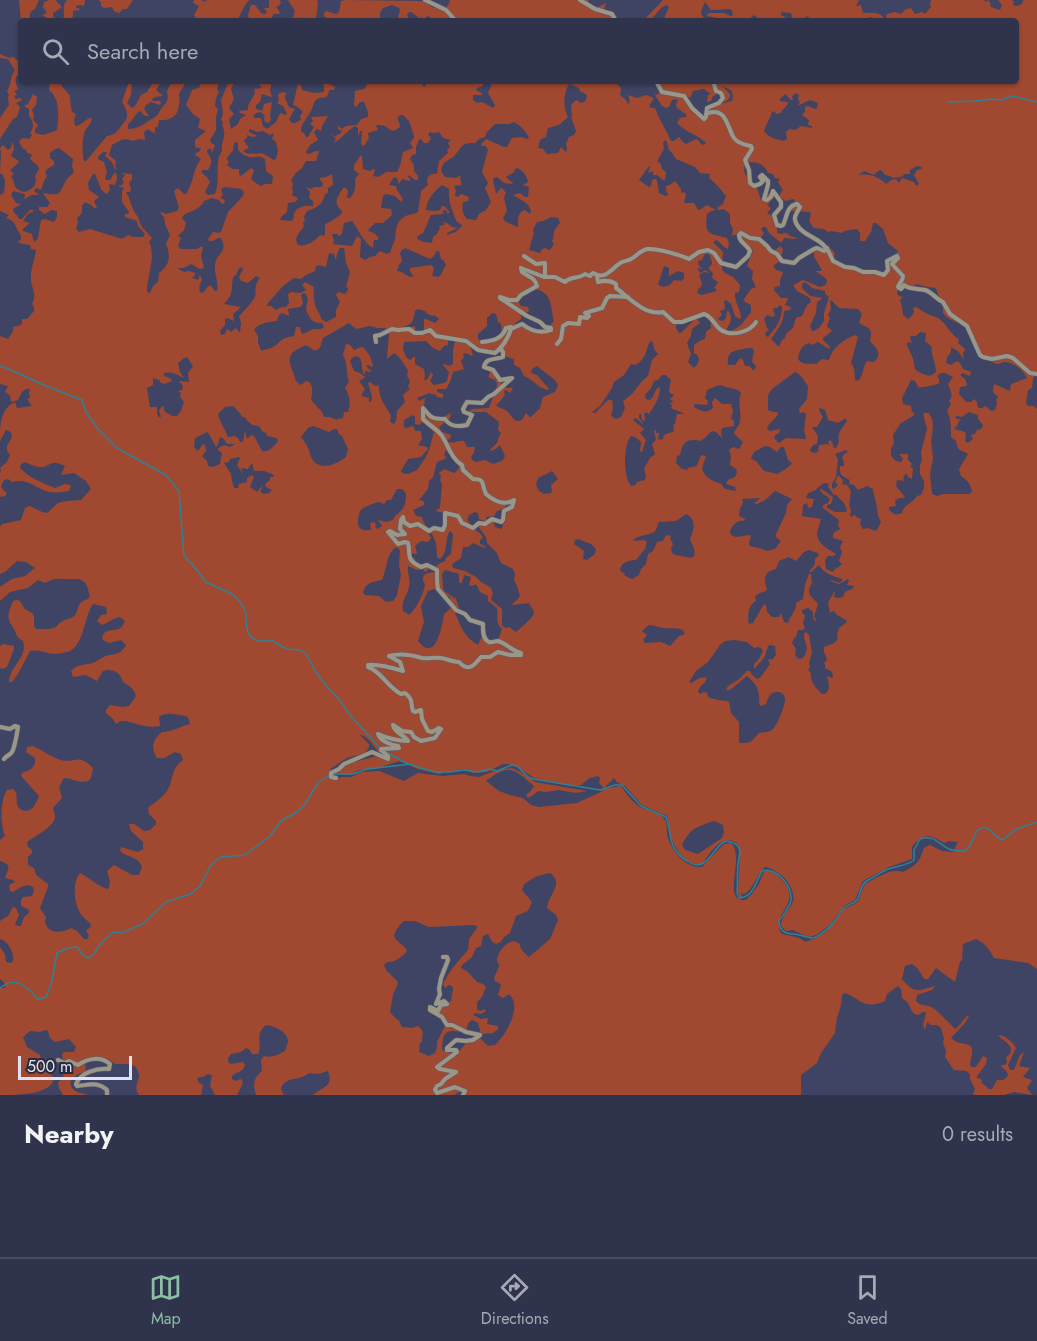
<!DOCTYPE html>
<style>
body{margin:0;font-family:Jost,sans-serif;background:#373b52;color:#f1f3f6}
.scale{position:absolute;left:18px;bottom:15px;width:114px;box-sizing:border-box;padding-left:6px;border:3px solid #dfe3f7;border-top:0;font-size:16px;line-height:21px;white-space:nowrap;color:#dfe3f7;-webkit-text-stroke:4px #292c3b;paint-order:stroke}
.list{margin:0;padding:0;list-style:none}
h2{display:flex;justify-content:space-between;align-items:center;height:78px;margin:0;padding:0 24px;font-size:26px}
h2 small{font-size:20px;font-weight:400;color:#a7aab5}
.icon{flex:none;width:33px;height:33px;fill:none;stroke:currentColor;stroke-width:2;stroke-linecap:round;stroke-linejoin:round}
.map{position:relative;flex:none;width:1037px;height:1095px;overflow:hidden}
.search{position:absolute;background:#2f334b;box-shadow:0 2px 4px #0004;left:18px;right:18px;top:18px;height:66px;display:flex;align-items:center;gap:15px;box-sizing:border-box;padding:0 21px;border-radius:6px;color:#a7aab5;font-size:22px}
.sheet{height:162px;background:#2f334b}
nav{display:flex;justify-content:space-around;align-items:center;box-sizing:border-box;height:84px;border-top:2px solid #4a4e63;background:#2f334b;font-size:16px;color:#a7aab5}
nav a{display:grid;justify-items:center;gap:3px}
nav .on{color:#8abfa5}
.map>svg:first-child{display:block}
.green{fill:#a04930;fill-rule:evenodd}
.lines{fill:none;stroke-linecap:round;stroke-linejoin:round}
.stream{stroke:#2e8297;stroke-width:1.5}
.minor-casing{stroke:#5c617e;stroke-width:5}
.minor{stroke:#9b9786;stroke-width:4}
</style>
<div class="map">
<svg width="1037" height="1095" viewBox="0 0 1037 1095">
<rect width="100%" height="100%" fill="#3f4464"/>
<!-- green -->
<path class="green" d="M19 0H39L35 9C31 11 29 13 30 18L35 21H21Z
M55 0 61 6V8L53 13V16L55 18 54 21H48L46 17 42 15 47 13 43 7 44 2 49 0Z
M67 0H85V1L84 6 80 5 76 6V8L81 9 77 11 73 10V16L71 21H62C67 13 60 8 67 0Z
M98 0H133L127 9H123L119 13 114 11 112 7 104 8 101 6V2Z
M194 0H201L205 2 207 0H249L245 5 237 21H198L194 15 199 6 193 3Z
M269 0H279L281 2 280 5 276 7 280 12 279 14H274L269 21H248L249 19 248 15 251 5H255L261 13 265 14 267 12 264 8H269Z
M288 0H317L318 4 316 18 318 21H306L301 17 297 21H292L295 11Z
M346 0 424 1 432 7 444 10 455 21H435L428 16 426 17 427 21H419L418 17 411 12H409L407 15 411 21H397L400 10 399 8 392 5 383 8 380 13V21H331L324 16V13L326 11 336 14 339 12 341 1Z
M450 0H588L590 6 596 8 606 3 604 9 614 15 617 21H459L446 7 449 4Z
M663 0H859L856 6 861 5 863 13C871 13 879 11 884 18L883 21H876L874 18 870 17 858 21H805L809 17 808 16 797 21 792 17 791 13 781 12V15L792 21H756L757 17 754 15 747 21H720L717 18 707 16 708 13H724L730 16 733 15 732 10 729 9 711 10 705 2 702 9 701 14 704 18 715 19 716 21H663L669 7 667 5 662 7 650 21H643Z
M931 0H984L986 2 989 0 991 7 1000 10 1002 5 998 0H1012L1014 2 1013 5 1017 6 1022 4 1023 0H1037V372L1033 379 1032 388 1028 390 1026 403 1028 406H1034L1037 409V969L1028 963 994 958C990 950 985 943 976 939L963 944 962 960 960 962 955 982 936 968 928 979H924C921 973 917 966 911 964L905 966 902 979C915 995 919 990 935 986L932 990 917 995 916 1001C921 1007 927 1004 933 1008 940 1013 949 1023 955 1029 959 1027 963 1020 967 1016H969L965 1023 951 1038C959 1045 963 1042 971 1046 975 1055 968 1060 971 1067H976L983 1056 987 1058 986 1064 977 1076V1078L981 1079 982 1083 989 1089H992L997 1080H1003L1008 1076 1007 1072 1001 1066 1002 1065H1005L1007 1062 1006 1058C1019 1046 1004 1043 998 1035 1005 1035 1013 1042 1016 1048L1008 1065 1010 1070H1014L1020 1055 1024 1052 1019 1066 1030 1068 1023 1077 1032 1080 1027 1088 1032 1095 1014 1092 1004 1095H973L975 1089 970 1079V1074L966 1071 954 1070 945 1057 946 1051 943 1043 944 1038 941 1028 937 1025H931L927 1022 925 1030C921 1024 926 1018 926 1012H923L918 1015C911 1014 911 1008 908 1003 906 1001 904 1000 902 998L901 989 898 986 887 994 885 1001C863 1010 863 1000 845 993L842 995 841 1005 837 1018 835 1033 821 1053 817 1063 801 1075V1095H465L467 1091 459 1092 454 1095H313C323 1086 334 1087 328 1071L318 1074 309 1073C298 1082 284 1076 281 1089L284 1095H256C253 1084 253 1079 262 1071L261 1060 264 1056C272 1058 278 1055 285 1051 286 1048 288 1043 288 1041 287 1031 274 1026 266 1025 254 1035 263 1043 258 1054H252L250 1050 246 1048 241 1052 231 1054 228 1058V1062L231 1064 243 1062 245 1065C243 1073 237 1071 232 1076V1079L235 1081 241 1079 243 1083 237 1095H215L210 1086 212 1075 208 1074 203 1077H199L197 1079 199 1083 203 1085 201 1095H139C133 1087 139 1083 139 1075 139 1074 137 1069 136 1067L129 1064H115L108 1059 99 1057 86 1059 85 1064 86 1070 85 1072C78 1073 65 1080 73 1089 76 1093 83 1093 87 1095H63L59 1088 58 1082 64 1078 60 1065 63 1059 62 1054 64 1052H74L76 1047 69 1039 55 1042 50 1038 48 1031 46 1030 40 1032 30 1031 23 1037 27 1047 40 1055 43 1066 54 1078C52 1095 17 1095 0 1095V988H5L4 982 0 979V947L5 954 6 962 11 963 13 961C14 952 9 942 0 939V921L8 916 13 907 16 908 19 915 15 924 18 926H21L24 917 29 913V910L21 906V900L23 897 32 896 34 890 33 887 28 885 21 887 13 892 10 891 9 885 15 882 13 880 5 878C7 869 14 865 0 861V840L5 836C0 824 0 801 7 790L13 789 16 792C17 796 16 804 18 807 19 808 20 809 22 810 32 814 36 803 39 796L21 776 22 773C30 770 36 768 35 758L26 752 27 747 33 746C43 750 50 757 61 760 76 764 77 752 93 768L91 778 88 781C78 784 73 778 64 778L59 787 62 798 53 808C54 810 55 816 55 818 53 827 34 837 27 842L28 847 32 850V853L28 857V865L34 868 36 875 48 884V887L40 908C41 911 44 914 46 917 46 918 45 920 45 922 48 935 62 933 71 928L77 931 84 939H87L89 936 86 930 90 928 91 924C88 921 83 918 80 913 74 902 72 883 80 873 90 878 96 885 107 889L109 888 110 881 107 871 114 865 132 875H139L142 867C138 856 128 858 120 851L121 847 138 852 143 849V842L131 831 129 824H134L144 831 150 830 156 824V821L149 814 148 808C154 803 162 798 167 791 175 778 169 771 183 760L181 754 175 752 164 758H157C150 748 153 739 162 732 172 732 181 726 190 724L189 719 186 716C178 715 165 711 159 717L160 726 152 727 140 725 126 721H120L116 724 113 719 106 713V710L110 705 123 707 129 706 136 696C134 689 130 686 123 682 120 672 113 668 103 671L97 681 86 675 73 677 71 671C78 664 84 665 93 663 98 661 102 657 106 656 117 653 119 656 126 645L121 640 109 643 103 640 102 637 105 632C115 628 120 633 125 621L120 617C112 618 109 623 102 625L97 621 101 615 107 614 106 607 93 604C84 616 84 648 67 652 62 653 54 655 48 653 41 651 38 650 30 651L18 674 12 682H9C10 665 28 658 23 641 16 637 17 635 14 629 13 626 10 624 9 620 7 614 11 606 13 601L17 600 20 601 25 609 32 613 34 616V626L36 629C42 629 51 630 56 627 58 625 60 622 63 621 65 620 71 618 73 617 81 610 74 603 88 599L90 596C88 591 88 585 84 582 79 577 75 580 69 579 59 579 56 577 45 583L38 580 28 588 10 592 0 601V587L12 579 25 576 35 568 26 562 17 561 5 572 0 574V527L2 524 21 520 25 508 30 506 42 512 47 513 58 503 67 501 81 500 91 489 86 481 74 473 61 475 65 466C50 458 51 467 40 467 35 467 30 464 25 462L21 464 20 468C29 478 43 483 55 488L65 484 70 485 71 487 69 491C63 492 56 493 49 492 34 488 29 478 12 482L8 479 4 480 1 486 3 490 7 493 5 496 0 497V473L1 470 0 468 7 462 10 455C4 447 8 445 12 437L11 432 6 430 0 441C0 425 0 409 15 402L17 408 32 406 27 399 30 398 29 393 30 389H26L22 392 18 400 11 402 10 395 5 392 8 386 0 384V336L8 339 13 331V327L21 325 22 323V319H27L34 311V307L32 304C38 291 30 289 31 275 31 267 35 259 36 250L31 249 30 245 19 243 18 241 21 240C21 234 20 234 17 229 14 222 15 222 6 218L9 215 0 211V195L4 193 5 181 3 175 0 173 1 153 0 148 3 145 8 150 11 148 12 143H13L14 149 11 156 19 161 16 165 10 170 14 174 11 176C17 185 11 188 24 192 32 190 38 185 35 176L39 169 38 166 30 159 32 155 26 152 27 150 23 149 19 142 22 138 29 139 32 135 30 133C35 127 33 121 29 116V109L24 106 28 104 33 94 37 97 36 105 32 110 34 115 33 120 38 125 35 130V133L43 135 55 131 57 130C59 117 60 98 49 90L50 81H63L61 85 70 96C70 100 71 107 72 112L76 114 74 120 75 126C82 126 85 118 92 118 91 125 88 125 85 131 82 138 82 154 84 161H86L107 136C115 135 117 132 122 125 125 121 126 121 127 116 128 111 124 106 122 102L129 81 132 83 131 95 127 103 132 108 135 106 141 95 147 92 154 81H162L156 90 163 96 155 97 152 99 153 101H160L161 103 160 105 151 102 146 105 144 109 149 116H145L140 111C135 113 133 121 128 124V129C136 129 141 126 147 122 149 120 153 119 155 117 159 114 159 112 161 109 167 101 169 101 167 91L172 81H186C185 86 181 89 179 94 179 95 180 103 179 104 179 116 170 121 159 120L158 127H155V134L148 129 144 132 145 140 139 139 133 141C122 137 121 141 112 145L109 155 116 161 115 166 117 169H115L112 162 105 156 107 152H103L98 157V159L104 162 107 173 105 178 106 180H110L115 172C119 177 116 181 115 185L109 184 110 190 108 193 106 194 101 189 95 174H93L88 183 89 190 99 197 94 201 97 208H94L91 205 85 202 82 206V213L77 218 78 222 76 229 79 232 90 229 122 239 128 235 133 237H143L145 234 138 226 137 221 125 217V214H128L129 212 122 202V192L124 188 118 186 122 185 124 182 122 179 125 175 121 173 132 174V180L129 182 131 189 130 192H127L126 193 128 195C131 204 132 209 138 217 139 220 140 224 142 227 145 231 149 234 152 238L149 242 151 246 152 258 147 287V292L150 293 153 286 158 282 159 273C170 264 171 257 166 244L170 235 165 224 164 217 161 214V212L166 214 177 211 179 208 174 191 178 188 184 194H186C194 182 193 168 201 159L195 155 196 153 199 152 201 148H197L195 146V140L206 131 198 128 200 119 193 114 186 105 192 90C196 88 200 90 200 84L198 81H216L219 83 217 89 219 92 216 98 215 106 218 109 216 117V130L210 140 211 143 215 145 212 153 211 149H208L207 151C211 160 214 159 208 170H202V173L207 177 210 182 205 192 208 195 215 194C221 180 214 161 222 151 220 142 228 136 222 125L223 122 221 120 223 113 221 100 229 81H235L231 89 234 99 229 108 234 114 229 119 231 129 238 124 240 119 246 115 240 113 239 111 248 110V106L255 93 254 89 262 88 258 83 262 81H272L270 91 272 96 271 97 262 94 260 102 256 105V109L262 111 264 104 272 102 270 115 271 120 268 123 265 122 264 119 265 116 261 112 256 113 253 116 255 118H261L263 126 267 129 276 122 280 113 286 115 287 114 283 106 277 103 279 100 278 95 280 93 285 92 286 94 285 98 289 107 295 109 289 119 292 123H295L301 120 300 116 303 112 298 107 293 105 298 84 301 85 302 90 314 93 324 92V86L321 81H330L331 85 335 87 334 90H329C328 102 321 94 315 101 313 104 313 107 311 111 308 117 303 122 301 128V132L304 133 306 137H308L314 127 310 124 313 121 311 117 328 116 322 126 321 131 317 129 314 132 318 140 310 145 306 152 307 154C312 154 315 150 319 151L316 161H306L302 168 295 174 291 181 293 184 292 188 293 192 292 195 298 198 295 202 288 203 287 212 282 216 280 220 290 221 293 220C294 217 293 214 295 212 297 206 309 205 313 206V201L309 198 310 192 306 187 311 189 314 187H322L323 184 319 178 326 177 332 174 333 185 328 188V193L325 194C323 205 316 208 307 211L304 217 305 220 303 223 304 226C300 233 293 237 298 245 306 247 315 241 320 235L324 236 325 234V224C332 221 337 218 342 213V211C332 202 338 197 343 188H346L348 191 347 198H350C355 193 356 186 355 179L359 174 354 170V165L361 155 362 156 363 169 370 171 373 169 375 170 373 176 378 177 387 172H397L400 166 403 152 413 148 410 143 414 138V136L409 121 403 115H400C395 120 400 121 400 127L394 131C387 130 388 124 376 125L378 130 368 133 369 138 364 146 361 144 362 131H360L359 135H358V128L355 126C347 131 342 138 334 143L336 139 331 134 336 137 337 135 340 134 342 131 338 129V126L342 129 346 126 357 125 361 119 368 117V112L364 102H360L356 107 354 106 355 91 364 89 367 85 366 81H420L424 87 426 85V81H480L483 84V86L477 88 476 90 483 94 481 95H473V100L477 103 482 102 493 108 495 105 488 93 493 81H618V84L621 89 620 95 626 100 628 104 630 101 628 95 637 98 646 95 654 98 649 106 651 108H655C659 120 666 129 671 141H674L679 137 683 142 686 144 696 139 698 140 701 144 704 145 706 143C697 134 686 133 677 123L680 118 686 117 687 115 677 108 676 105 678 100 675 99 672 100 669 107 666 108 662 106 655 95 660 93 681 96 702 119 710 111 707 110 715 105 732 101 733 96 731 90 722 86 730 94C730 99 728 101 723 102L724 97 716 92V95L713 96 711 101 707 102 708 95 711 94 704 89 693 91 690 98 684 94 664 91 658 81H1016V21H885L887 14 895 12 901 14 906 9 911 8 915 14 922 12 925 14 931 7 930 5ZM569 84 579 88 580 91 587 95 586 100 584 102 581 103 576 100 571 105 572 116 571 117 576 131 574 135 569 137 566 144 567 148 566 152 561 147 558 153 547 154 543 149 538 148 540 140 546 137 548 128 559 125 568 117C563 108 563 93 569 84ZM796 93 799 95 798 100 800 102 798 105H799L810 100 818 103 817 108 815 109 808 106 805 107V112L802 115 809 120 808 125 812 126V128L801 126 796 130 789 129 786 132 787 139 784 141C777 139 770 139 764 131 766 124 770 119 772 112L773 111 777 114 780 113 788 104 787 102 780 101V99L785 94 791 100H793L792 96ZM514 122C520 125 527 132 529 138L527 139 522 137 512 138 507 147H504L486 139 481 144 482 146H486L488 150 482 172 488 183 485 188 491 202 486 210 479 214 476 220 467 219C462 214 462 209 463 202L468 201 469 197 461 194 458 197 455 196 456 191 454 186 462 185 460 179 461 175 456 178 445 177 441 171C444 157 449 163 456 154 463 145 462 143 475 143L479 139 485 137 487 132 495 124H509ZM249 129 258 132 263 131 270 135 274 133 272 139 276 142 278 151 276 159 274 160 262 153 253 154 252 153 249 154 244 152V150L249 148 244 141 245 139 247 138V135L253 137 257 136 249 132ZM430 132 433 133 439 132 443 138 451 140 448 143 450 147 447 150 448 153 439 161 437 174C432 173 429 175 427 179L428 185 421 191 418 212C413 215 408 214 404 217 394 224 397 230 395 239 394 244 391 248 390 253L387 254 380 251 375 256 370 257 365 260 360 257 361 239 357 236 352 246 333 244 334 240 332 234H337L340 236 342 233 344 223 352 221C359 230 363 242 373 248L374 240H377L379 238 374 233 368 231 369 229 375 223H383L392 215 391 209 381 208 383 196 386 194 395 196 401 202 403 199 397 190 396 186 389 185 394 177 397 178 399 184 402 179 409 181 411 179 408 177 409 175 415 180H418V176L414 171V165L410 159 412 155 416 154V147L419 139 422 140 424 143H428L431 138 428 134ZM665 140 667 142 669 150 672 153 676 159 695 167 700 173 710 174 709 178C715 182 721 190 726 196L723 204 717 208 718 210 724 209 730 214V223L733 229 732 236 737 234 741 235C741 242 750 244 753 251L747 266 753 271 752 279 756 287 751 289 744 299 745 302 751 305V312L741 325 730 332 726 330C730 324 734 317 728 311H727L726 318 723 321 719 320 718 318 722 315 720 311 725 309 724 301 726 300 731 304 735 316 739 319 741 318C741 309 734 302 735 293L739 292 740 285 733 277 725 273 722 270 723 252 713 242 716 240C721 242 722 247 728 249L729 243 727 238C709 233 704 236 707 214L711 211 716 210 707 205 701 209 698 210 694 203H684L686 194 684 192 681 193V189L675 181 670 185 666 186V190L668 195 665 196 659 193 657 180 655 179 652 180 651 186 649 187 639 180 649 166 650 167 648 173 653 171V175H657L663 180H665L666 172 662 169 661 164 657 161 664 149 663 143ZM235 142 238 143V150C253 164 254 152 265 159L266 171 273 176 272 184H265L261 186 256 183 251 179 254 170 251 168 241 176 239 174V169H232L227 165 229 162 227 159C228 155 232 153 233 150 234 146 233 145 235 142ZM59 148 73 159 72 166 74 172C72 174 69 177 67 179 58 192 64 197 44 193V195L50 203 47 207H39V210L45 214 51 210 57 211V217L54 222 45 219 41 220 38 238 35 242H34L32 234 23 231V229L30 223 23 221 28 214 35 210H30L22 219H19L17 215 14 213 13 209 21 204 16 203 11 195 13 191 25 194 24 199 32 195H39L34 191 36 188 41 190 44 181 47 176 45 172 46 170 54 165V161L50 158V153L55 149ZM748 162C758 162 764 164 768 173L773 174 775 178 780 179 778 182 783 190 780 194V197L786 201 793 199 795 200 789 211 810 212 811 213 809 221 814 228 824 229 828 232 832 231 842 233 844 231 857 229 860 233V240L861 241H865L871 232 873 223H876L883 229 888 243 898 251 895 256 886 261V273L882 274 858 269 855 266 844 265 833 259 835 254 830 247 827 252 815 250 814 252V257L822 270 821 271H815L823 276 827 280 826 285 820 287 803 280 794 285V287L797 291 810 298 811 302 807 305 802 316 796 318 793 328 786 334 785 338 782 340 779 347 771 339C777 330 784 323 784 311L790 310 791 307 785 305 788 299 787 298H781L774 290 775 287 780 286V280L783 272 776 270 773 266 780 261 783 249 780 246 774 251 761 239V237L764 233 761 229 763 227H766L769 233 780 242H782L784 238 794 239 797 238 790 236 787 233 780 234 777 233V228L774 225 772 216 767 213 771 208 767 205 771 201V194H768L765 201 761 200 757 188 750 185 744 171 745 164ZM917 166 922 167V169L917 170 914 175 919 184 916 186 914 182 902 178 899 183 896 179 891 180 886 184C879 177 867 172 857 176L864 171 874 175 878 171 881 170 885 175 890 176 893 178 901 177 905 174H910V170ZM516 168C524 170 525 174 528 181L527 183 524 184 523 185 529 187 528 197H525L520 193 513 195C520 200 529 202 531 211L530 214 525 210 520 213 518 218V226L517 227C512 223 505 224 503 218L507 211 504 197 506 193 503 189 501 188 496 194 493 180 494 178 497 177 504 183 512 184 513 183 506 177 514 172ZM442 185 449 189C448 201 452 211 457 222L462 225 461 227 456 232 447 235V233L458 228 452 227 447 223 442 222H441L444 223V225L439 226 440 228 437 234 433 237 432 243 424 242 417 239V237C419 235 421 234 423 233 425 230 429 219 431 215L443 214 444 212 442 211 443 210 447 211V214L450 212 444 206H442L440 210 435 211 426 210C427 200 433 192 442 185ZM225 187 241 189 244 192 243 196 228 212 221 232 219 233 213 232 208 239 209 241H213L218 238H221C229 254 215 253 215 266 214 274 219 280 217 291H215L211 286H208L204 292 201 293 199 290 200 288 199 286 202 280 200 275 198 280 192 278 195 275V273L189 271 184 272 177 268H184L191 264 200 269 204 268 201 256 203 247H200L197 249H181L178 246 181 238 178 236 184 230 186 223 182 218 185 214C192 211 201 208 204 201L212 198 219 200 221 203 224 204 225 200 220 198 223 195 221 189ZM551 217 558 218 560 223C558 226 555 228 554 232 553 236 554 238 552 241L554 244 550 250 545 248 542 249 540 253 529 250 534 233 533 230 537 222 543 221ZM340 248H344L346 263 350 272 346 287 348 288V290L345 294 338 292 336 295 340 302 336 310V317L326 322 321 319C321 316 319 313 317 310 314 304 313 294 314 287L305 282 302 285 306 290 301 293 291 292 288 294 289 303 286 307H282L276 310 271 306H267L268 303 283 286 294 278 301 279 306 275 315 271 316 266 318 265 326 267 329 253 334 254 336 260 337 254ZM405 248 430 259 433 257 437 251H439L441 259 444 261 446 265 440 276 438 277 432 276 434 268 431 265C424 266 417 267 410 268V271L413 276 412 277C406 277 405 272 397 271L399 265 402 261 400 253 402 250ZM705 254H709C711 261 715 263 708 268L713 273 712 278 718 282 716 286 714 287 717 291 702 295 699 294 697 292 699 288 701 287 702 283 699 275 704 272 709 273 706 270 700 273 697 268 703 269 699 266 698 261 702 260ZM664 266 669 268V276L678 271 684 273V279L681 281 674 280 670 285C665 287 662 288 658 284ZM242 267 243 269 239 277 241 281 248 283 256 276 260 278C258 281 256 283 256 286 255 288 256 295 255 297 254 300 241 315 239 316L241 323 240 333 236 328 231 332 227 329 225 334 221 335 220 331 225 325V319L228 318 233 321 234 319 233 314 239 309 240 307 224 304C234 293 231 291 233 277L236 275 239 268ZM804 282 808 284 812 288 825 291V294L829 297 824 313V321L819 328 814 331H812L810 326 816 313 817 302 823 298 810 296 802 288V284ZM906 284 913 290 919 287 914 285 916 284 927 287 936 288C938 297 944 303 943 313 950 322 958 321 967 327L983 357 994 360 993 363 999 364 1003 362C1012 361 1023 369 1027 378L1011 384 1010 391 994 384 993 392 998 397 996 400 997 403 995 410 991 411 986 406 982 408H979L977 406V402L974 399 971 402H966L959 394 960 387 966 386 967 384 965 379 960 375 963 373 970 376 971 372 963 369 960 363 957 361 951 365 946 363 947 357 951 352V347L958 351 964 360 963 353 965 350V349L958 343 959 339C950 334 947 324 938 318 934 316 929 315 924 312 921 311 919 308 916 307L913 308 914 312 910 318 908 319 903 315 902 307 900 300 903 297 899 296 897 293 899 288ZM534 289C553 292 550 306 554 321L545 331 529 330 522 325H515V323L521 319V314L528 312 529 310 528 307 521 306 518 301 523 295ZM304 293C311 298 306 303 306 310 310 319 312 323 322 323L324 327 321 329H313L303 334 301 332 300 327H296L294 336C278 338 281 344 271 348 267 349 264 350 261 351L258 342V336L254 330C260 322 269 322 277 321L279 315 282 313 289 316 288 309 300 307 302 305 303 302 301 295ZM830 300 832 301 839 308 858 309 862 314 859 323 870 329 871 334 870 341C876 348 883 353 874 362L867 361C862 367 864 376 858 381L855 380 854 368 851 363 858 337 855 335C844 339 832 348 829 360L822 359 816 364C809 363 803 366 798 359 799 351 802 344 810 343L812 345 818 342 829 349 830 347 823 340V338L832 331 827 326 830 318 828 315 831 309ZM780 305 782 307C782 319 776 328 768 337L766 336 765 333 769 330 767 328 764 319 767 315 772 317 775 316 773 308H777ZM418 309 425 311 429 315 436 316 439 319 435 323 426 319H424V332L420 336 411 333 416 328 414 326 406 329H401C403 326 406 326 410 324 414 321 414 315 415 311ZM492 313 496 314 498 322 501 324 502 333C493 339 487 346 478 339V334L487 326V318ZM700 313H704L710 316 711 328 706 332 705 339 701 340 694 345V353C702 357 699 364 694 368L688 362 691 354 687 343 691 336 692 329 700 323 697 319 694 320 681 333H679L676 328V323ZM349 323 356 329 370 326 378 328H385L389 333 387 359 394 353C401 357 403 364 408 370L407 376 410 381 408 387 410 389 403 395 405 402 397 411 396 421 394 424 390 422 391 415C385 406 378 396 379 385L375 386 370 382 368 383 372 397 371 402H369V398L362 396V394L365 389 359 381 363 379 365 377 360 373 354 371 350 361 353 357 358 356 361 360 363 373 365 375V371L372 372 366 366 368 365 372 367 373 366 370 356 364 348 361 347 354 350 350 345 346 344 343 355C348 363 346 374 349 382L345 388C350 396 351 403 348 412H344L343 418 341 419 339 418 337 420 330 417H324L322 412 311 400C312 393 314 387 309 382L306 381 301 385C294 381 296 379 293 372 286 356 290 352 306 345L315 351 320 348 323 338ZM920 332 926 333 925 341 932 347C930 352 936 364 936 372 930 377 930 376 923 374 912 369 916 369 913 359 912 354 908 350 907 345L908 342 912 343 910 337 911 336H916ZM448 340 455 341V342L453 350V364L449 366 444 364 443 365 449 372 447 381 444 383 434 385 430 381 433 375 431 372 427 380H424L425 376 424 369 415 364V356L410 360 406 357 403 349 404 342 426 341 433 348 440 351 444 346 448 345ZM651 341 653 342 654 349 658 354 652 360 648 376 642 381 632 394 623 401 625 408 621 417 616 419 611 416 613 408 612 400H608L595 413 592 412 600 406 612 388 614 382 624 375 631 364 636 365C640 362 645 357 646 352 648 347 647 345 651 341ZM470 346 497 353 503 352 507 357 514 359V365L520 368 524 376 530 379 540 387 547 390 549 389 537 375 531 373 532 369 537 366 555 380 558 385 555 392 543 397 540 408 531 417H530L526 413 522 420C513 423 514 418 508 412 505 409 500 408 496 406L505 395 504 392 505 390H506L510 393 513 388H507L501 385V381L495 379V372L489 370 490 372 488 377 495 380 497 383C497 393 492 398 489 408L472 409 469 411 471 412H486L499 422 498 430 501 433 498 439V442L490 450 491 451 497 448 500 445 505 456 503 460C492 465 495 465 485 460L476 462 472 460 471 456 474 453 475 447H467L464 441C457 440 453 445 447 441L451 437V435L442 432 439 427 450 418 451 413C435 420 436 426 421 409L424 406 425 398 419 401 417 398 429 393 436 395 437 397 443 398V394L437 392V389H446L450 382 453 372 464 369 461 361 464 357 463 355 464 353 469 354 471 356 473 355ZM748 348H752L754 350 752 362 756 366 755 369 753 370 749 366H745L743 360 740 358 735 365H728C726 349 737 351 748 348ZM187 357 193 366 188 373 189 382 179 381 183 386 182 390 178 391 181 393 180 397 184 402 181 411 177 416H172L164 411V407L162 406 159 411 161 417H159L157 414V407H150L147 388 153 385V378L159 380 161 383 166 384 168 382H171L172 380C169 377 165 377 163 374 171 370 177 375 184 378L180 372 178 363 184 358ZM795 372C802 375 804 381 808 386 807 402 808 398 799 409L800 413 804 412 806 414 804 430 806 438 805 439 786 438 779 443 774 438 775 435 779 433 780 429 770 431 767 429C768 423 775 420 778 414L777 412H773L768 410V395L772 389ZM941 373H945L953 377 948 384C950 390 954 396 949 401L951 404 947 411C951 417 951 429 951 437L956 441C959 454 960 448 968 454L959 469 961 476C967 480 971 484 972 492L969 494H943L937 496 932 494 930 474 933 458 931 441 933 427 932 419 929 413H925L923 414 927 429 921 452 922 460 920 465V474L924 481V488L921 495 917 496C913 503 904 504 902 513 896 516 892 514 889 509V507L896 506 895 501 899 498H903L905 497 896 486 897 480 905 481 903 478 906 473 908 477 912 479 913 468 910 467 912 464 908 460V454H899L903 459 901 462 896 461 891 456V449L894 443 893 435 901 423 913 416 915 413 912 412 911 406 903 404 902 398 911 380 915 381 918 387C923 388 935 385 939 383V379L937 376ZM662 375H666L671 380 669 390 670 393 674 395 670 399 674 402 669 403 672 405 671 408 685 414H677L675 424 673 425 674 428 673 432 665 434 662 440 658 439 659 433H656V430L654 431 656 440 652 444 655 454 650 458 644 469 646 476 645 480 637 482 635 485 631 486C623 477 623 445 631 436L635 437 641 442 640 451 642 452 646 440 640 433 644 429 634 421V418L637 419 644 425 639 418V414H641L642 420 644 421 645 419 644 414 646 412 649 414C655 405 660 397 660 387 654 389 655 396 650 400L646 399 645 395 651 388 654 381 658 380ZM721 385C727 389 737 387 741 393 736 405 746 420 735 430L734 434 743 442 739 449 733 447 729 450 731 456 730 465 736 469 737 472 735 477 728 480 726 484 735 487 736 491 725 489 721 484C713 481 704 478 702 468L706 456 702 455 700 457 697 466 688 468 687 470 682 469 676 463 677 456 680 455C682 445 685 439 696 440 697 440 699 441 700 441 704 440 709 433 712 431L716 432 722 438 721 432 722 428 734 426V421L731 419 733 411 731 404H722L715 398 712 402 713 408C707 414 701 411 694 407V404L707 405 708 401 705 398 707 390 716 386ZM233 406 240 413 242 417 246 418 247 421 249 422 252 425 259 426 262 431 266 433 267 436 277 438 278 441C274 446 269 453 262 451L254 436 251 435 247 439 245 431 243 442H240L238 438 235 436 228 437C225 429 220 423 218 414L225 407ZM820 408 825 410 828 420 838 423 846 418 847 421C842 429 837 432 839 442L836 448H834L832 442 830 440 828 442 830 446 827 444 819 445 818 452 815 453 811 452 810 450 813 445 817 444 818 436 812 427H817L823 417 819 410ZM969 412 978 415V419L983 425 981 429 977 430 975 434 971 435 973 439 968 443 965 441 966 434 965 432 954 429 957 426 960 419H956V416L962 417ZM413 415 415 417V424L419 425 422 422 434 432C432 438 431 445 428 452 427 456 420 466 417 470L408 474 402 473 401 471 408 459 421 457 428 449 427 447 418 445 422 439 421 431H415L414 427 412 426 407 428 404 427V420ZM313 426 329 432 334 429 338 430V433L342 436 348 449 346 457C337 464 320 472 312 459 310 456 310 453 309 450 307 445 304 441 301 437L308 428ZM207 432 209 434 216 447 218 444 220 437 224 439 227 444H235L230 447 224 445 218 448V450L222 453 220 464 213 467 208 466 207 461 202 456 206 451 205 445 203 444 198 451 194 447 195 438ZM765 446 770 447 777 452 781 447H784L788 460 792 463C789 468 783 470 778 474L764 471 756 461 751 459V458L754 452ZM446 450 459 467 457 471 454 473 444 469 439 473 441 476 440 480 442 484 440 508 435 511 445 513 447 527 443 531C430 527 426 531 422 517L416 516 413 510 424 505V501L419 500 428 489 429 481 433 477 437 462 445 459 446 457 444 455ZM846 450 848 452 844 454 842 458 844 462V466H840C840 477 841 475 850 480L849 484 854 485 858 490 867 486 873 489C874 496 875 498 876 503 878 511 876 513 881 522L878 528 876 531 868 528 863 529 860 524 861 519 856 517 854 514 852 517 850 516 851 510 849 506 851 491 847 485 842 484 843 480 838 475 835 482 838 485 834 489 832 488V484L836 477 838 459 835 454ZM239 457 240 458 237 465 243 474 241 468 248 469 252 463 254 471H264L274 475 273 477H270V480L265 484 266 487 272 490 269 493 264 494 260 492 263 485 257 492 250 487 254 477 252 475 247 478V482L239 484 238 488H234L232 481 231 474 224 463 229 462 230 459ZM552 471 558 479 551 485 552 491 551 493 544 494 539 491 536 485 538 478ZM824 483 829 484 828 487 834 495H836L844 503 847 510 846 512H835L827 508V505L831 504 833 497 820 488C820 494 827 495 830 499L828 503 823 505V508L839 520 838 527 841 528C838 532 832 530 833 538L843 541 840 547 842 552 839 561 842 564 839 567 835 569 833 572 826 569 825 560 828 556H834L836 554C829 550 816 543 817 533 818 528 820 524 821 519L802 516 803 505 807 503 808 508 812 507 814 499 806 498 808 493 816 490 817 488ZM397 489H402L406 493C406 497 406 503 404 506 402 512 395 514 393 520L386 522 378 520 382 526 378 529 375 527 376 524 374 522 370 523 371 530C368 530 364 531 361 529 356 526 358 514 361 510 362 508 376 502 379 502 381 502 382 504 384 504L387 500H391ZM775 491 792 499 787 505 786 513 776 534V537L781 541 775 549 767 551C762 548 756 548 750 546L749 543 751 536 750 535 736 537 731 535 730 532C732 525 737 520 744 521L745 519 739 516 740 508 743 503 742 499 761 498 754 503 757 504 765 500ZM506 505 513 507 507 512 505 523H503L502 529 495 527 494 523 493 521 479 524 478 526 486 537 487 543 497 553 501 563 513 569 515 573 514 580 517 586 520 596 517 600 511 605 529 603C530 606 533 609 534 612 534 618 520 628 516 632L509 627 506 628 502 626V609L491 600 493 593 491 588 488 586 481 582 476 577 465 571 453 568 452 564 461 558 463 547H468L473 543 485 548V546L480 544V540L483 537C478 531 474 529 468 524L470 523 467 520 469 515 475 512 478 513 479 519 487 522 489 519H486V517L494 516 497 511 506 508ZM686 514C697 519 694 530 690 539 692 545 698 553 692 558L675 555 672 553 671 548 673 544 670 539 671 536 666 535 663 541 657 542 653 551 648 554 646 564 641 569 639 575 632 579 625 576 624 573 620 571C621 561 628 561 636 560L645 549 647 542 644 540 634 541 633 540C640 534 653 535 655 531 657 529 657 525 659 522L676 521ZM450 531 453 534 451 554 446 558 445 561 437 565 435 572C428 573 422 573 423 581L425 584C424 594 416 609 409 615L403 611C401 601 407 596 409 587 411 580 407 574 408 566L417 570 423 569 426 572 428 569V568L415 563V559L410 555 411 553 416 554 417 553 415 546 421 541 428 542 431 538 428 533 431 532 436 543 437 557 440 559C449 552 444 539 450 531ZM578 539 591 544 596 549 595 554 587 560 583 559 584 551 574 544 575 540ZM396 547 400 550 399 566 401 575 397 595 393 601 386 602 379 596 365 595 363 593C365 583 372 582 382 580 387 570 386 554 396 547ZM809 550 818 553 819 555 815 559V564L809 572H811L819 565C823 573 834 577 843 579L840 583 831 580 830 581 839 584 848 579 849 581 847 585 854 586 852 589 845 592 843 597 839 598 834 597 835 592 834 591C832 600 825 599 830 610L829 613 834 611 837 615 846 620 847 622 839 628 837 635 838 639 834 643 824 647V652L827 659 826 662H823L825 664V668L832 672 833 676 832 678 827 676C828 682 832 688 825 694H822C816 688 810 682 811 673L808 670 810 667 809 663 812 653 809 635 806 632 804 634C804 645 811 646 803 658L799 659 797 658 795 654 796 649 792 643 794 638 796 637 798 630H803L805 628 803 623 805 616 802 612V610L808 608 813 612V617L815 622 816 619 814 617 818 604 810 595 809 592V589L812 583 811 574H809L805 585 803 599 796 603C797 610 790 616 788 623L784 622 781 613 779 617H772L767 612 766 605 764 604 753 623 749 624C747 616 748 605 756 601L755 596 760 593 766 591 767 589C763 578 764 572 776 569L779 561 789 557 796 561 804 552ZM445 570 459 574V582L460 583H462L464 575 471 577 469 585 472 586 476 584 480 592 488 596V601L497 608C499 618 494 620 502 629L498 640 486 641 483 638H481L478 645C465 638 461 627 455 613L459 608 456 599 444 591 443 587 442 574ZM434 589 450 597 451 608 444 614C442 626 436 664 418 641L424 622 421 606 428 591ZM649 625C655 625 659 628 664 628 672 629 675 627 683 630L685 634 679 636 670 646 661 642 645 643 643 640 647 635 642 631ZM735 640 747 642 754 648 758 647 761 648 763 651 759 659 754 664V669L764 658 768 646 770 645 775 646 776 655 772 660 770 659 768 660 770 664 760 678 757 679 752 675 750 671H747L738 680 728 686 726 690H730L747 676C757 684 760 691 759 704L761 706 766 704C767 701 768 698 770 695 774 690 784 691 785 698 786 704 777 726 773 729 769 733 764 732 759 733 751 742 752 743 739 743V722L731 713 729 702C721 699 716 701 708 697L707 693 704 692 700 694 698 692C699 686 705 684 707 678 702 676 695 680 692 683L689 682 696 671 708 662 720 645 725 641ZM359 734C368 737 373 744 378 752L377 756 354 762 334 771 330 769 347 758 365 753 369 747V744ZM399 761 418 769 439 774 463 769 473 773 487 772 503 764H508L519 768 534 778 569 786 581 785 590 778 598 776 600 778 599 783 604 788 614 778 617 782 625 786 642 805 667 816C669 822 669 829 671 836 674 849 687 867 702 864 709 855 719 836 733 841 739 844 739 847 740 853L738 892 740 897H742L741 893 744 894C754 889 756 875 765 867 778 869 796 885 793 901 791 910 780 916 781 926L786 931 793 930 801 934 810 937 818 934 831 924 844 906 855 900 863 881 889 867 912 859V847C924 833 929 834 944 843L949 841 958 842 953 852 942 851 930 845 924 848C919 862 917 865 903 872 889 868 878 878 866 883 855 900 867 900 843 909 832 926 826 936 805 942 798 935 789 937 781 933 770 912 804 904 782 880 776 874 773 871 765 870 762 875 761 879 759 884 755 890 751 895 746 900 720 903 746 857 731 843L724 844 702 867C686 868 673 853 668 838 666 832 668 826 665 820 660 811 648 811 640 807 632 802 626 793 621 786L604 789 601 792 577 803 539 807 531 805 523 798 510 795 499 791 486 781C510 762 514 769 534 786L531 791 526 795 528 798 539 791 546 792 559 790 576 793 587 791 535 782 522 773 512 768 497 770 479 777 470 776 464 774 442 776 418 773 404 781 379 771 362 772 351 777H343L334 779 330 773 349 775 359 770 375 769ZM713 821 717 822 723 825 724 832 722 838 698 854 685 850 682 845C691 827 696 828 713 821ZM550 873C565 884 548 894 547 908L556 915 558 920 550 939 529 957C528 956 523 952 522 950 519 946 522 945 517 942 509 938 497 952 497 960 498 967 501 962 498 969 497 972 495 975 494 978L495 981 501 984 498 995 503 998 509 994C523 1006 506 1035 495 1045L488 1046 480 1038 466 1043 456 1055 442 1050C443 1042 441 1031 453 1031 456 1031 460 1032 463 1032L466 1030 469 1022 472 1020 478 1023 481 1034 493 1033 498 1029V1026L487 1024 488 1018 481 1019 473 1015 475 1013 481 1014 486 1011 484 1009 481 1011 477 1010V1002L482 997 486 987 483 984 477 982 468 972 461 968 462 965 472 957 476 948 481 946 483 936 488 934C491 938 490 941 496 944L501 942 504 937 510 933 516 916 528 911 532 902 522 890 524 884 537 876ZM404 921H415L429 927 473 925 477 926V928L469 939 468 950C459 960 449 971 443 984L445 988 449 985 452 986 453 989 451 1001 448 1003 444 1000H438L437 1004 438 1008 435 1013 443 1016 447 1022 437 1042V1048L435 1053 429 1056 419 1052 420 1043 422 1041C422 1034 425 1031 418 1026L411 1028 402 1027C398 1017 396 1020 390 1012 391 1008 392 999 393 995 394 990 397 988 398 982L386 970 384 965C388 960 389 963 394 961 399 959 404 955 407 951 405 945 397 943 394 936 395 931 400 924 404 921Z
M0 54 9 58 13 57 21 63V69L18 73 20 77 17 76C13 82 18 86 18 90L14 91 17 94 14 97 16 99 20 98 22 100 16 103 20 107 17 117 13 119 0 139V118L9 105 8 98 9 95 7 91C12 83 10 76 15 70L8 59 0 58Z
M3 644 14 646V649L7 667 2 669 0 668V646Z"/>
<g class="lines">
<!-- stream -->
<path class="stream" d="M948 102 976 101 992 99 1001 100 1013 96 1037 102
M0 367H4L46 386 82 400 86 412 98 429 117 448 166 475 179 491 184 556 192 564 206 582 232 594 241 603 246 613V623L248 632 252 638 258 641H273L286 649 301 650 306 654 316 672 329 689 339 699 349 714 379 747
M386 752 408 764
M0 988C16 975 27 987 38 999L46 997 51 985 57 953 68 948 77 947 84 956 89 958 93 955 102 942 113 932 121 933 131 929 144 923 166 902 191 894 200 886 210 867 216 860 221 857 245 855 270 836 281 821 297 812 305 804 318 783 328 776 337 774H353L367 769 411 764 417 767 436 772H449L464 770 477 772 490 769 497 771 512 765 517 766 528 777 533 779 600 790 615 785H622L641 806 666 817C670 827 669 838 674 848 677 853 682 858 687 861 712 879 715 829 735 844 738 845 739 848 740 851 740 855 738 861 738 865 737 874 738 883 737 893L739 898C754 897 756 881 762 871 776 867 792 885 791 899 791 907 783 914 779 921 779 930 785 934 794 934 800 935 807 937 812 938 819 938 834 923 837 918 839 915 840 912 842 910 846 904 853 905 857 900 861 894 860 884 868 880 874 877 881 872 888 869 897 866 906 866 914 860V850L920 839C934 834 938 844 949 849 953 851 960 851 964 851 966 850 967 850 968 848 974 843 974 824 987 828 993 830 994 837 1003 840L1016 829 1037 822"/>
<defs>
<path id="minor" d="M425 0 446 10 456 21
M580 0 595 9 612 14 616 21
M656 81 662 92 684 96 692 108 704 119 706 117 707 108 719 103 723 98 721 93 716 91 714 84 712 81
M693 81H697
M706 114C726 105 727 127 734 138 738 144 746 145 751 146L752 149 745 160 749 170 750 183 754 186 760 184 763 181 760 177 762 175 768 181V185L764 199 767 200 771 197 773 191 781 202V207L774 215 777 225 781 226 783 225C787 218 786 206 797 204L800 207C798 211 794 216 795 220 798 232 812 236 820 242 827 247 830 254 833 261L845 267 854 268 863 272H875L884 275 888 270 887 261 897 256 898 258 892 264 903 276C903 281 899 283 898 287L901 289 904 285C910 290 917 288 925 290 932 292 936 299 943 302L950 314 967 326 980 355 983 357 992 359 1007 356 1013 358 1030 373 1037 374
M524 256 536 264 545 263V277
M597 276 598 282C605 280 610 280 616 284V288C630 298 645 316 663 312L674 322H682L704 314C713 317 714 325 721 330 732 337 750 332 756 322
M376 342 375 336 380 335 392 329 398 330 409 329 415 333H422L430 330 436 336 466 341 478 350 495 353C503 347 508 338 511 329L522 324C531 331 541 334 551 330V328L545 327 540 322 527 316 500 298V297L509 300H517L521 295 537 286C535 277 528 277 522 272L521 268 544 277H555L565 282C571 276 579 279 585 274L590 276 593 273C606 281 611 268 622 262 624 261 628 261 631 259 637 256 639 251 647 249 657 248 680 255 689 259L699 252 708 250 714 253 721 263 736 267 748 256 750 251C747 244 739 243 739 235L741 233 750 238 759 239 767 246 771 251 777 254 782 261 794 263 799 258 814 249 817 248 824 251 827 248
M482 342C493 341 502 339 506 328L511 327
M557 344 561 339 563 326 568 323 579 324 580 317 587 318 589 316 585 313 602 308 607 298 610 296 628 297
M0 727 10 729 15 726 18 727C17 733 15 747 12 752 11 754 5 757 4 759
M336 778 331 777V773L339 769 344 764 372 752 388 759V756L381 750V749L399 748 398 746C391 745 380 741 378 734 386 738 399 741 408 741 405 735 394 733 393 725L402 731 411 732 414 737 421 741 435 738 441 729 439 728 432 732 428 731 422 719 421 710 415 712 413 711C410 703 414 700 405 693L401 694C387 687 381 671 368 667V665C378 664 393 668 403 671L400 662 389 656C400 653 412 655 422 658 428 659 435 657 441 658 448 659 452 662 459 662 468 672 474 666 481 657H490L498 652 510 655H521V653C512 651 506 643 498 641 495 641 492 643 489 642 482 639 483 629 483 624L470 620 465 614 456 610 438 589C437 585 437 575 437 570L427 565 421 567C405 559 411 556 408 543L405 542 398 544 388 532 390 531 397 535 405 534 400 529 401 520 403 517 404 522 410 526 418 524 429 531 434 528 443 530 445 525V513L458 516 462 523 473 528 479 523 485 524 492 519 501 522 503 520 504 511 512 507 514 500C504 506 494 501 486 494 481 484 486 479 473 479L463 470 462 465C451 458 449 447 442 436 438 430 429 425 423 419V408C431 418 432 419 445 419 450 427 458 427 467 425L472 415 464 412 463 409 467 402 482 403 488 397 494 394 512 378 500 380 493 370 484 367C486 357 495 360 503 357V352L500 348
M443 957H447L448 960 441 978 439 989 440 994 436 1004 444 1001 447 1004 441 1005 438 1011 430 1007V1010L442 1017 447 1025H452L466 1032 480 1035 473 1040 466 1041 456 1040 447 1048V1050H456L457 1052 437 1067 440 1069 456 1072 445 1079 441 1084 437 1086 435 1090 437 1093 455 1087 465 1091 463 1095
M58 1060 64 1063 69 1061 78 1065C88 1058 101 1056 110 1064L109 1069C97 1068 81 1072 76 1084L77 1086C89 1085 97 1081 107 1090V1095"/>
</defs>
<!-- minor casing -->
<use href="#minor" class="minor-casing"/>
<!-- minor -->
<use href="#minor" class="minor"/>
</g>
</svg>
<div class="scale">500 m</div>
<div class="search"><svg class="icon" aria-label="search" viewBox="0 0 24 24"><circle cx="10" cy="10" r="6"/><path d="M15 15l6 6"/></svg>Search here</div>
</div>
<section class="sheet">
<h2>Nearby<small>0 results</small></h2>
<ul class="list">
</ul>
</section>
<nav>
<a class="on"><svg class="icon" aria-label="map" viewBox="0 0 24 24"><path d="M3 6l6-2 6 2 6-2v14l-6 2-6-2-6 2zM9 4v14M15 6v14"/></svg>Map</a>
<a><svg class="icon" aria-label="directions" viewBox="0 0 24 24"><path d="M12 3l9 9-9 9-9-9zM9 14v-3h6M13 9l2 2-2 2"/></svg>Directions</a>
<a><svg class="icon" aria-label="saved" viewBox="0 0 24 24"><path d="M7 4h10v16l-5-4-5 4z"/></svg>Saved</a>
</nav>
